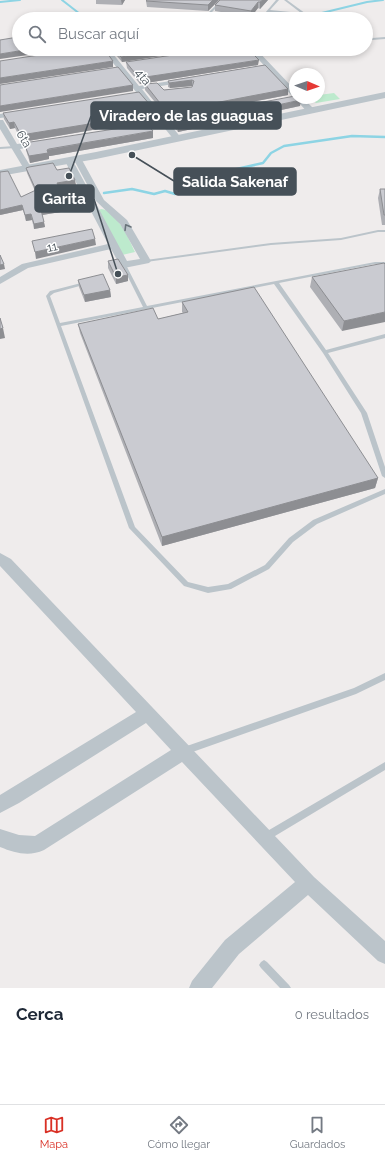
<!DOCTYPE html>
<html lang="es">
<meta charset="utf-8">
<style>
body{margin:0;font-family:Raleway,sans-serif;background:#f6f6f7;color:#1f2937}
.compass{position:absolute;left:289px;top:68px;width:36px;height:36px;border-radius:50%;background:#fff;box-shadow:0 2px 6px #0003;rotate:92deg}
.list{margin:0;padding:0;list-style:none}
h2{display:flex;justify-content:space-between;align-items:center;height:52px;margin:0;padding:0 16px;font-size:17px}
h2 small{font-size:13px;font-weight:400;color:#747a83}
.icon{flex:none;width:22px;height:22px;fill:none;stroke:currentColor;stroke-width:2;stroke-linecap:round;stroke-linejoin:round}
.map{position:relative;flex:none;width:385px;height:988px;overflow:hidden}
.search{position:absolute;background:#fff;box-shadow:0 2px 6px #0003;left:12px;right:12px;top:12px;height:44px;display:flex;align-items:center;gap:10px;box-sizing:border-box;padding:0 14px;border-radius:22px;color:#747a83;font-size:15px}
.sheet{height:116px;background:#fff}
nav{display:flex;justify-content:space-around;align-items:center;box-sizing:border-box;height:56px;border-top:1px solid #e0e1e3;background:#fff;font-size:11px;color:#747a83}
nav a{display:grid;justify-items:center;gap:2px}
nav .on{color:#d93025}
.map>svg:first-child{display:block}
.green{fill:#bdeacd}
.lines{fill:none;stroke-linecap:round;stroke-linejoin:round}
.stream-far1{stroke:#8dd4e4;stroke-width:2}
.stream{stroke:#8dd4e4;stroke-width:2.5}
.service{fill:#bbc4ca;fill-rule:evenodd}
.minor{fill:#bbc4ca;fill-rule:evenodd}
.tertiary{fill:#bbc4ca;fill-rule:evenodd}
.wall{fill:#aeafb4}
.shaded-wall{fill:#8d8e92}
.building{fill:#cacbd1;stroke:#8d8e92}
.oneway{stroke:#69737a}
.labels{text-anchor:middle;dominant-baseline:central;stroke-width:3;stroke-linejoin:round;paint-order:stroke}
.far-street-label{font-size:12px;fill:#465058;stroke:#fff}
.leader{fill:none;stroke:#465058;stroke-width:1.5}
.callout-dot{fill:#465058;stroke:#fff;stroke-width:1.5}
.callout{fill:#465058;stroke:#465058;stroke-width:1.5}
.callout-label{font-size:15px;text-anchor:middle;font-weight:bold;fill:#fff}
</style>
<div class="map">
<svg width="385" height="988" viewBox="0 0 385 988">
<rect width="100%" height="100%" fill="#efecec"/>
<!-- green -->
<path class="green" d="M334 93 340 99 316 103 311 98H319V95Z
M101 209C116 210 129 239 135 252L122 255 99 210Z"/>
<g class="lines">
<!-- stream-far1 -->
<path class="stream-far1" d="M62 0 80 14 102 19
M0 2 20 0
M297 19 367 2 383 0"/>
<!-- stream -->
<path class="stream" d="M104 193 132 189 154 194 165 191 175 194 187 191 215 174 263 163 271 153 284 146 352 136 385 137
M58 196 71 193"/>
<!-- service -->
<path class="service" d="M221 0H224L212 12 252 19H245L209 14V12Z
M276 0H279L270 10 301 13 284 0H287L313 19H310L303 15 269 12 263 19H260Z
M366 37 372 38 385 37V39L372 40 366 39Z
M15 146 17 147 16 148 0 149V147Z
M378 230H385V232H378L341 240 271 245 146 262 144 261 146 260 271 243 341 238Z
M375 262H385V264H375L279 283 326 350 385 334V338L328 353 367 413 385 467V478L382 476 361 413 323 353 274 284 61 326 135 527 188 582 208 587 228 584 265 565 289 538 313 520 385 489V494L317 524 293 542 269 569 231 589 208 593 184 586 129 528 46 296 50 291 85 282 87 283V284L54 293 50 296 60 323 143 307 122 265 124 264 126 265 147 306Z
M385 673V680L356 694 184 755 181 754 180 751 181 748 184 747 354 688Z
M385 762V770L270 839 267 840 264 839 263 836 264 833Z
M264 960 267 962 289 985 291 988H280L261 968 259 965 261 962Z"/>
<!-- minor -->
<path class="minor" d="M102 49H109L139 86 189 78 190 80 186 82 142 89 166 120 192 116V120L170 124 182 139 181 141H175L162 125 128 130V126L159 121Z
M249 49H256L295 90V96H292Z
M295 98H303L313 108V112H307Z
M21 111 25 113 24 115 0 118V114Z
M0 120H3L17 144 41 141 45 143 41 145 20 149 32 169 31 171 28 172 24 169 0 129Z
M78 157 82 160 104 200 127 220 151 261 149 263 124 268 121 267 111 249 28 268 0 284V277L22 264 108 244 65 161 69 158 73 161 127 261 140 259 120 224 96 201 74 160Z
M0 553 11 559 314 877 385 941V964L378 961 308 895 239 954 212 988H189L192 981 225 940 295 882 182 762 44 850C29 857 15 853 0 847V829L19 835 35 836 171 750 146 723 19 803 0 813V795L136 712 0 566Z"/>
<!-- tertiary -->
<path class="tertiary" d="M385 92V98L96 159 0 176V170L96 152Z"/>
</g>
<!-- wall -->
<path class="wall" d="M96 0H125L122 5 96 4Z
M147 0H219L208 11 147 7 146 1Z
M220 0H268L260 9 258 8 251 17 215 11V5Z
M111 49H205L122 62Z
M126 62 258 65 140 84 127 68Z
M265 65 288 95 168 118 145 90V84L164 90 192 87V86L170 88 168 87V81Z
M300 106 178 132 173 125V119Z
M3 113H157V119L22 142 15 128 10 129 4 119Z
M153 138 50 156H49V159L30 163 26 150 24 143Z
M26 168 57 170 76 185 59 188 67 211 42 215 45 227 34 229 32 220 26 221 23 210 0 215 21 197 35 191 27 173Z
M380 189H385V225H382L378 198Z
M108 261 128 281 116 284 108 268Z
M385 264 342 331 310 287 312 277Z
M78 280 110 290 111 297 85 302 79 287Z
M182 302 378 478 375 488 162 546 80 333 78 324 158 319 183 313 182 312Z"/>
<!-- shaded-wall -->
<path class="shaded-wall" d="M121 0H125L122 5Z
M213 0H219L208 11V5Z
M263 0H268L260 9V2Z
M258 2V8L251 17V11Z
M31 49H70L0 59V54Z
M169 49H205L122 62 121 57Z
M259 60 258 65 140 84 139 78Z
M113 61V67L0 84V78Z
M192 80V86L170 88 169 83Z
M133 85V91L0 112V106Z
M288 89V95L168 118 167 112Z
M301 100 300 106 178 132V126Z
M157 113V119L22 142 21 135Z
M14 122 15 128 10 129 9 123Z
M153 131V138L50 156H49V159L30 163 29 156 47 150Z
M75 180 76 185 58 188 57 183Z
M22 205 23 210 0 215V210Z
M67 206V211L42 215 41 210Z
M31 214 32 220 26 221 25 215Z
M44 222 45 227 34 229V224Z
M95 239 96 245 36 259 35 252Z
M4 264 5 269 0 270V265Z
M128 275V281L116 284V277Z
M110 290 111 297 85 302 84 295Z
M385 312V322L342 331 344 321Z
M3 328 5 338 0 339V329Z
M378 478 375 488 162 546V537Z"/>
<!-- building -->
<path class="building" d="M147 0H213L208 5 146 1Z
M220 0H263L260 2H258L251 11 215 5Z
M19 36V49H31L0 54V40L18 37Z
M78 49H104L113 61 0 78V61Z
M115 49H169L121 57Z
M213 49H248L259 60 139 78 126 62Z
M265 65 288 89 167 112 145 84 157 83 164 90 192 87 194 81 192 80 169 83 168 81Z
M118 67 133 85 0 106V85Z
M139 92 157 113 21 135 14 122 9 123 3 113Z
M295 96V98H299L301 100 178 126 173 119Z
M147 124 153 131 49 149 47 150 48 153 29 156 24 143Z
M53 163 57 170 69 168 75 180 57 183 67 206 41 210 44 222 34 224 31 214 25 215 22 205 0 210V172L8 171 21 197 36 190 26 168 29 167Z
M380 189H385V215H384Z
M92 229 95 239 35 252 32 241Z
M0 255 4 264 0 265Z
M118 259 128 275 116 277 108 261Z
M384 263 385 264V312L344 321 312 277Z
M103 274 110 290 84 295 78 280Z
M254 287 378 478 162 537 78 324 153 308 158 319 188 312 182 302Z
M0 318 3 328 0 329Z"/>
<!-- one-way arrows -->
<defs><path id="oneway-chevron" d="M-2-3.5L2.5 0L-2 3.5" fill="none" stroke-width="1.6" stroke-linecap="round" stroke-linejoin="round"/></defs>
<use class="oneway" href="#oneway-chevron" transform="translate(127 227) rotate(-121)"/>
<g class="labels">
<!-- far-street labels -->
<g class="far-street-label">
<text transform="translate(143 77) rotate(51)">4ta</text>
<text transform="translate(24 139) rotate(59)">6ta</text>
<text transform="translate(52 247) rotate(-13)">11</text>
</g>
</g>
<!-- callouts -->
<path class="leader" d="M69 176L91 116M132 155L174 181M118 274L94 199"/>
<g class="callout-dot">
<circle cx="69" cy="176" r="4"/>
<circle cx="132" cy="155" r="4"/>
<circle cx="118" cy="274" r="4"/>
</g>
<g class="callout">
<rect x="91" y="102" width="190" height="27" rx="4"/>
<rect x="174" y="168" width="122" height="27" rx="4"/>
<rect x="35" y="185" width="59" height="27" rx="4"/>
</g>
<g class="callout-label">
<text x="186" y="121">Viradero de las guaguas</text>
<text x="235" y="187">Salida Sakenaf</text>
<text x="64" y="204">Garita</text>
</g>
</svg>
<svg class="compass" viewBox="-18 -18 36 36"><path d="M0-13l5 13h-10z" fill="#e53935"/><path d="M0 13l5-13h-10z" fill="#747a83"/></svg>
<div class="search"><svg class="icon" aria-label="search" viewBox="0 0 24 24"><circle cx="10" cy="10" r="6"/><path d="M15 15l6 6"/></svg>Buscar aquí</div>
</div>
<section class="sheet">
<h2>Cerca<small>0 resultados</small></h2>
<ul class="list">
</ul>
</section>
<nav>
<a class="on"><svg class="icon" aria-label="map" viewBox="0 0 24 24"><path d="M3 6l6-2 6 2 6-2v14l-6 2-6-2-6 2zM9 4v14M15 6v14"/></svg>Mapa</a>
<a><svg class="icon" aria-label="directions" viewBox="0 0 24 24"><path d="M12 3l9 9-9 9-9-9zM9 14v-3h6M13 9l2 2-2 2"/></svg>Cómo llegar</a>
<a><svg class="icon" aria-label="saved" viewBox="0 0 24 24"><path d="M7 4h10v16l-5-4-5 4z"/></svg>Guardados</a>
</nav>
